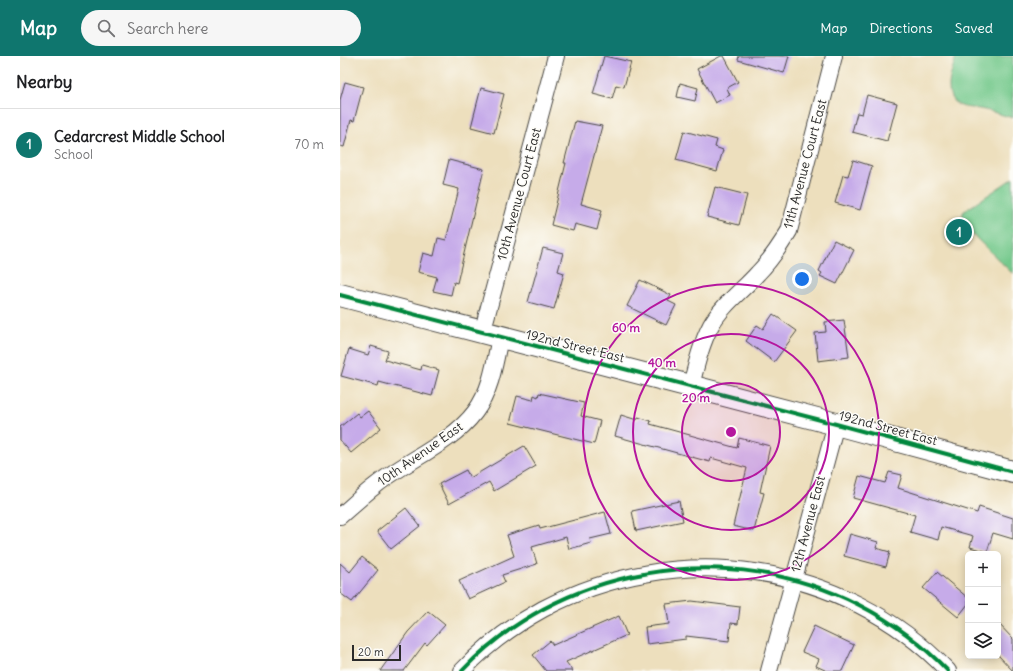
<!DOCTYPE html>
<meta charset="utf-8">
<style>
body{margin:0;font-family:Delius,sans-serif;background:#f6f6f6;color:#202124}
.controls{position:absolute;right:12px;bottom:12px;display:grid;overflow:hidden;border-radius:6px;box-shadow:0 2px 10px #0003}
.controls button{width:36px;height:36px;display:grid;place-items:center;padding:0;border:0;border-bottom:1px solid #e0e0e0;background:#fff;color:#202124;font:20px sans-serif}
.scale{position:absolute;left:12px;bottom:10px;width:49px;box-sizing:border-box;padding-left:4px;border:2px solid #2b2b2b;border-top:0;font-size:11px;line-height:14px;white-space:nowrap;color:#2b2b2b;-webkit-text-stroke:3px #fdfcf7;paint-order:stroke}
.you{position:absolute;left:462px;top:223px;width:14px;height:14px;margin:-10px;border:3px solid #fff;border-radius:50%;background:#1a73e8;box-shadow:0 0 0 6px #1a73e833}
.badge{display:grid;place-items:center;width:26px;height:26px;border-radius:50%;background:#0f766e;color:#fff;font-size:13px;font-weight:700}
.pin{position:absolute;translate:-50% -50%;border:2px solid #fff;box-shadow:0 1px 4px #0006}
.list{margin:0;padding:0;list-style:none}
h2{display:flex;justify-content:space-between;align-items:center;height:52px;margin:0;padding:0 16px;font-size:17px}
h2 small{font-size:13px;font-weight:400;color:#757577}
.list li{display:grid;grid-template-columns:26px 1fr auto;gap:12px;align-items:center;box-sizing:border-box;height:72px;padding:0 16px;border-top:1px solid #e0e0e0}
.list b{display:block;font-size:15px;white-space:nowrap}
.list p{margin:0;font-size:13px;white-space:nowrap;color:#757577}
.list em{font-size:13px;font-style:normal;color:#757577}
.icon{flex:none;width:22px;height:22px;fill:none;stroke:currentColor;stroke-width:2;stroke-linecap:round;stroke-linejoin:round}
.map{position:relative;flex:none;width:673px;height:615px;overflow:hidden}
header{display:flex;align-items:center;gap:24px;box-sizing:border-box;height:56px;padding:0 20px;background:#0f766e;color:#fff}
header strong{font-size:19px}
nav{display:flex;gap:22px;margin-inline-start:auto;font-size:14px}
.search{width:280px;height:36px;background:#f6f6f6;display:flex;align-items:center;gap:10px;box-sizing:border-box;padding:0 14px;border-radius:22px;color:#757577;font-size:15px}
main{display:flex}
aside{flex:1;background:#fff}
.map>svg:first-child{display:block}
.green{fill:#75c98c;stroke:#507a5c}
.building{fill:#c6abe9}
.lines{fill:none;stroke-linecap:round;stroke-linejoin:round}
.street-casing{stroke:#484641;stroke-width:18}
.secondary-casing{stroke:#484641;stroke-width:24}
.street{stroke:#fff;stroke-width:16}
.secondary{stroke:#fff;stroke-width:22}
.cycleway-casing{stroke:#fdfcf7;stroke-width:6}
.cycleway{stroke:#00873e;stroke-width:4}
.ring{fill:none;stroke:#b5179e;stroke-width:2}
.labels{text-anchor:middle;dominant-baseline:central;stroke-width:3;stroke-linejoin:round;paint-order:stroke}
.street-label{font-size:13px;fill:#2b2b2b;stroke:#fdfcf7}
.centre{fill:#b5179e;stroke:#fdfcf7;stroke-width:2}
.ring-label{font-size:12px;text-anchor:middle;font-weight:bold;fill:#b5179e;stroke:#fdfcf7;stroke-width:3;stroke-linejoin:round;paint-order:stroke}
</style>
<header>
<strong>Map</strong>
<div class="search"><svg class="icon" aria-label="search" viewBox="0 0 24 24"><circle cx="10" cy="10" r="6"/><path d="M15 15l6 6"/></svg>Search here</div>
<nav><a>Map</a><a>Directions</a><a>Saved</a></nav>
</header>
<main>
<aside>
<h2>Nearby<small></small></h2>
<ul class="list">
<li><span class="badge">1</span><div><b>Cedarcrest Middle School</b><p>School</p></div><em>70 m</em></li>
</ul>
</aside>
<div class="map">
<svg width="673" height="615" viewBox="0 0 673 615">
<rect width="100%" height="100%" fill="#fdfcf7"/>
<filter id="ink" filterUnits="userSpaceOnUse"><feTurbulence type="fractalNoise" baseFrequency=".025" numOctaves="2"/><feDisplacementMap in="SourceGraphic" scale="8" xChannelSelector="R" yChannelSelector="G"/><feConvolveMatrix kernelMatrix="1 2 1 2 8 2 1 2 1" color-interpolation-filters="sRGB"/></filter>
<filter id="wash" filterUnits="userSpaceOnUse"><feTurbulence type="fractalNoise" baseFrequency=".012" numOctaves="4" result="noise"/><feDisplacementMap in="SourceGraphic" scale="16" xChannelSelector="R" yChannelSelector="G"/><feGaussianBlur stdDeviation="0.9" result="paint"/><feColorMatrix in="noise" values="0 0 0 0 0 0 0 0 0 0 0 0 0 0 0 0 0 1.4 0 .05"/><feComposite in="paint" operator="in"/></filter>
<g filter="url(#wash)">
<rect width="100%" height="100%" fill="#eddfbd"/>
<!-- green -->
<path class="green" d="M616 0H673V62C662 59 651 55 640 53 625 51 609 52 609 30 609 21 614 9 616 0Z
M673 122V218L623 169V156Z"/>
<g id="blocks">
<!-- building -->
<path class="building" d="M264 0 291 6 284 31 276 29 272 43 253 38Z
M381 0H384L398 26 387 32 390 39 375 47 357 13Z
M399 0H449L444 17 398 4Z
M5 26 23 31 14 65 11 64 4 91 0 90V44Z
M340 27 358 32 355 45 337 41Z
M141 32 164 38 154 77 131 71Z
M527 39 557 47 547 85 512 76 517 57 522 58Z
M235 65 262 70 241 148 262 154 257 174 235 168 233 175 211 169 226 107H224Z
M344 75 377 84 375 91 383 94 377 115 336 104Z
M109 104 144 113 117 227 114 226 111 239 93 235 97 221 78 216 83 197 94 200 98 182 106 184 119 133 103 129Z
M513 104 532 110 520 154 495 147 503 119 508 120Z
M375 131 407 139 399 169 367 161Z
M494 184 514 194 497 228 480 220 482 217 479 215Z
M203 192 223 197 218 215 224 217 214 253 188 246Z
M300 224 331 239 328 245 336 249 326 269 287 250Z
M433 258 457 275 434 306 406 285 417 269 423 273Z
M504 264 509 301 478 305 475 277 486 276 485 266Z
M31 290 48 295 45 304 81 314 82 309 99 314 92 340 39 326 38 330 1 320 9 293 28 299Z
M199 337 244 347 241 360 260 365 254 388 170 367 177 340 193 344 194 339 198 341Z
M28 355 41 372 11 397 0 384V371L17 357 20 361Z
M281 359 297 364 298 361 311 365 310 368 397 392 399 382 430 390 420 436 424 437 414 475 393 470 407 412 371 402 370 406 275 380Z
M184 390 196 410 154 435 149 426 109 448 99 428 126 414 130 422Z
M549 416 562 419 558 432 637 457 639 451 673 462V483L653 477 647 496 630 491 633 480 601 471 598 484 570 476 575 459 513 442 519 420 545 427Z
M339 445 343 465 296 475 292 455Z
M66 452 80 470 51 493 37 475Z
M265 456 271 478 250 483 251 487 229 493 226 481 192 491 197 508 162 519 165 526 128 543 119 525 174 500 167 479 199 469 200 473Z
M510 478 538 486 536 492 550 496 546 511 504 500Z
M22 501 38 514 12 546 0 537V507L10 516Z
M597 516 628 542V548L618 561 583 532Z
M352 545 400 551 398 568 391 567 389 585 346 580V583L307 588 305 571 329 568 326 548Z
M88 555 105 569 87 589 85 587 64 615H40L68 576Z
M279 560 287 579 226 606 233 615H206L193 599 210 585 213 589Z
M658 567 673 583V615L658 599Z
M474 570 514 589 502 615H487L476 610 479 603 462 596Z"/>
</g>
</g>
<g filter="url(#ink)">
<use href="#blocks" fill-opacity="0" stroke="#484641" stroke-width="1"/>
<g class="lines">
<defs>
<path id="street" d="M142 277 216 0
M351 330C356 310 361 288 371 269 382 249 403 234 418 217 431 204 440 190 449 175L494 0
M0 460C12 450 23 439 35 430 65 405 111 388 135 356 151 335 155 306 160 281
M122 615C145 590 174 569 203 553 336 482 503 505 608 615
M429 615 496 368"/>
<path id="secondary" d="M0 239 496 368 673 416"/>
</defs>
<!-- street casing -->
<use href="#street" class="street-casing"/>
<!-- secondary casing -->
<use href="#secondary" class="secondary-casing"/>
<!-- street -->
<use href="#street" class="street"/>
<!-- secondary -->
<use href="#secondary" class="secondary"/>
<defs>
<path id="cycleway" d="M0 239 496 368 673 416
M122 615C145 590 174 569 203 553 336 482 503 505 608 615"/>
</defs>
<!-- cycleway casing -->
<use href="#cycleway" class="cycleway-casing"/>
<!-- cycleway -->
<use href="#cycleway" class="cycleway"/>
</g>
</g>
<!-- distance rings -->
<circle cx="391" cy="376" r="49" fill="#b5179e" fill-opacity=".12"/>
<g class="ring">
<circle cx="391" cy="376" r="49"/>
<circle cx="391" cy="376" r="98"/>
<circle cx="391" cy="376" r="148"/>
</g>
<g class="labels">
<!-- street labels -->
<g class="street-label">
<text transform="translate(465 108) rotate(-75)">11th Avenue Court East</text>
<text transform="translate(179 138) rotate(-75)">10th Avenue Court East</text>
<text transform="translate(235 290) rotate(14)">192nd Street East</text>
<text transform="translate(548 372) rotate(15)">192nd Street East</text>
<text transform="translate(80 398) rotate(-35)">10th Avenue East</text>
<text transform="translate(468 468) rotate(-75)">12th Avenue East</text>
</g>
</g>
<circle cx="391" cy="376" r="6" class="centre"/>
<g class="ring-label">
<text x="286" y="276">60 m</text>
<text x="322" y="311">40 m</text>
<text x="356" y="346">20 m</text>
</g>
</svg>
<div class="controls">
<button>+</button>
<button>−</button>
<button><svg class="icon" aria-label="layers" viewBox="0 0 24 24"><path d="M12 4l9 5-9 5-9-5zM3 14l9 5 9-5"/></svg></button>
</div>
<div class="scale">20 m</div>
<div class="you"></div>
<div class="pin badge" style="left:619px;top:176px">1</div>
</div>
</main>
